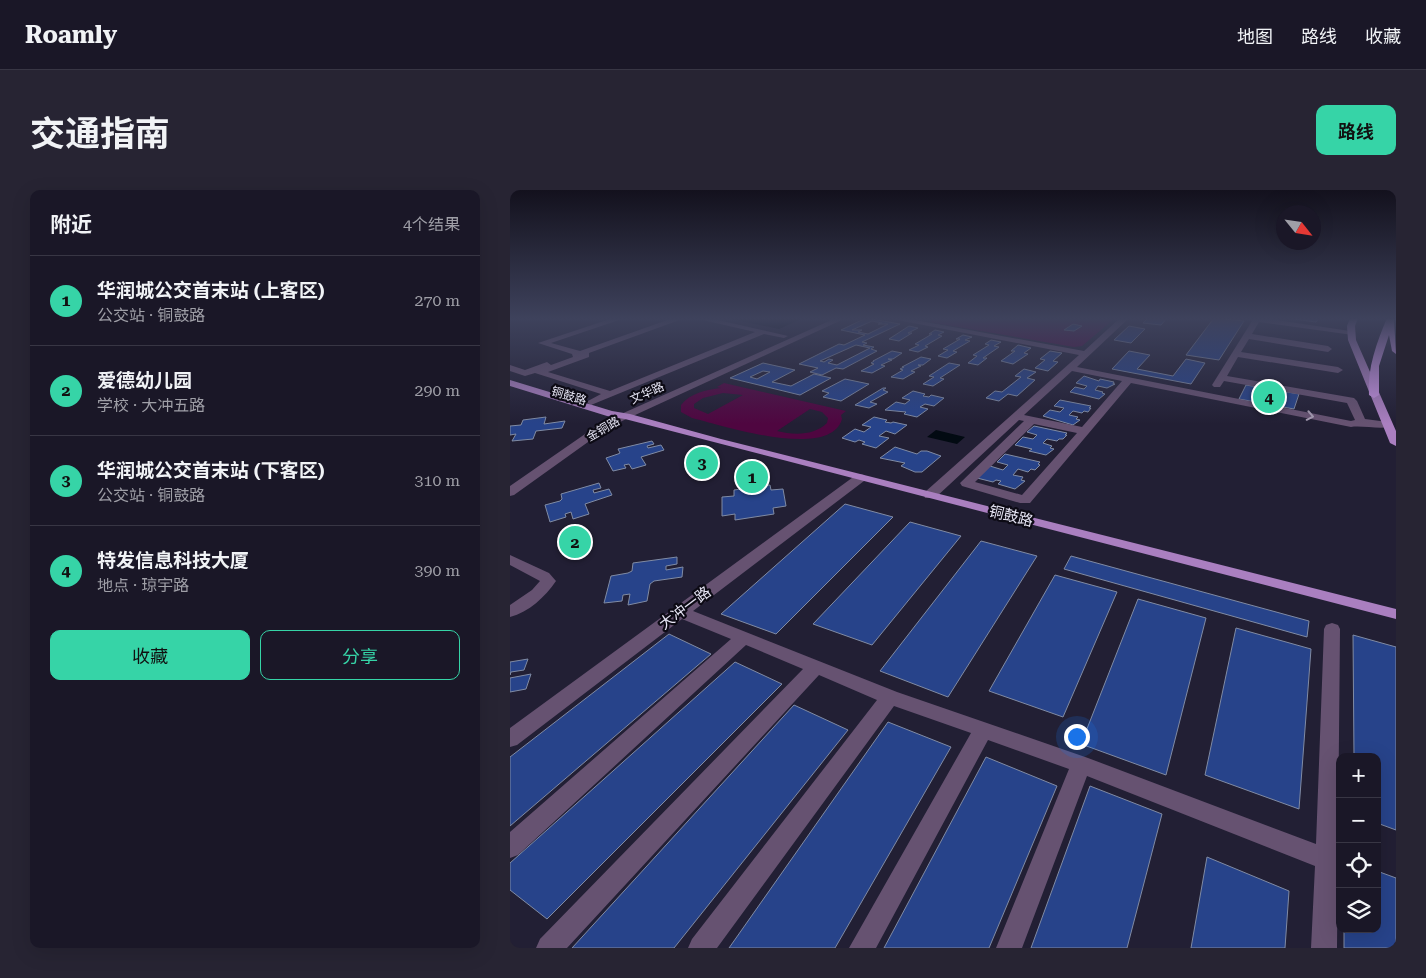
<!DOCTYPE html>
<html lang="zh">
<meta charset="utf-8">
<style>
body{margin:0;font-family:"Roboto Serif","Noto Sans SC",serif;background:#272433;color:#f1f3f6}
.controls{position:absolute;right:15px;bottom:15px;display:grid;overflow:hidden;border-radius:10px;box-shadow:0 5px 20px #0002}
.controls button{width:45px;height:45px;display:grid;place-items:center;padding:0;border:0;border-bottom:1px solid #383644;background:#1a1727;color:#f1f3f6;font:25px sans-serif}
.compass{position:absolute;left:766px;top:15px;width:45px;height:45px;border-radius:50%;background:#1a1727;box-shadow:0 5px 20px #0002;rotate:120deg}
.you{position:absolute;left:566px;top:546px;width:18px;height:18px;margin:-12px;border:4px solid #fff;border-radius:50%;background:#1a73e8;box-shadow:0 0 0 8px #1a73e833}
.badge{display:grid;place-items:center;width:32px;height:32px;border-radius:50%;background:#36d4a7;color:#111;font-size:16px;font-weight:700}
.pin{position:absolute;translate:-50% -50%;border:2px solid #fff;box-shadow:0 1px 5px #0006}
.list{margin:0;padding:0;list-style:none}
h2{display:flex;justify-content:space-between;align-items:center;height:65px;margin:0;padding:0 20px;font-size:21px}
h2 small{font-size:16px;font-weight:400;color:#9f9fa7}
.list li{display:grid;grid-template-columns:32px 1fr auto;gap:15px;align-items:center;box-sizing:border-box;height:90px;padding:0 20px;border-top:1px solid #383644}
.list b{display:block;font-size:19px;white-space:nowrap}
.list p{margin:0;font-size:16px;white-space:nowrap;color:#9f9fa7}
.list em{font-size:16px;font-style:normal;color:#9f9fa7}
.actions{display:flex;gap:10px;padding:15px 20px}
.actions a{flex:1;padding:11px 0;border:1px solid #36d4a7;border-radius:10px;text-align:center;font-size:18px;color:#36d4a7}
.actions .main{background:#36d4a7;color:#111}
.icon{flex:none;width:28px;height:28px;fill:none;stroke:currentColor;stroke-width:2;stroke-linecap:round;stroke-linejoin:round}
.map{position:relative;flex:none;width:886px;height:758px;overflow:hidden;border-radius:10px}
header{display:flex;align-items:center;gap:30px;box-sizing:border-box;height:70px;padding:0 25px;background:#1a1727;border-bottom:1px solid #383644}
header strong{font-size:24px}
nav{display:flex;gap:28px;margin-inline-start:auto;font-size:18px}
.intro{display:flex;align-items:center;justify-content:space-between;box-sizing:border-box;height:120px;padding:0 30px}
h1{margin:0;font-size:35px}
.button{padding:12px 22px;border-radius:10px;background:#36d4a7;color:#111;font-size:18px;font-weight:700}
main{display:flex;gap:30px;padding:0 30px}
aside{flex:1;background:#1a1727;border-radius:10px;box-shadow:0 5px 20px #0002}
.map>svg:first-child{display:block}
.green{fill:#4f0640;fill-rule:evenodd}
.water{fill:#020a12}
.building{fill:#27438a;stroke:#808ba4;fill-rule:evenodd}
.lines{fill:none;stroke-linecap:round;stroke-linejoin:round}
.minor{fill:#665271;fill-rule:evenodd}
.major{fill:#aa7fc0;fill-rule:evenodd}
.highway{fill:#c591e0;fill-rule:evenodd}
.oneway{stroke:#a69cb2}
.labels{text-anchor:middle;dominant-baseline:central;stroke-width:4.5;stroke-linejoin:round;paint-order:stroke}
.far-street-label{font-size:12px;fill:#e6e5f4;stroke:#0c0a14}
.street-label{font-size:15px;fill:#e6e5f4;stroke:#0c0a14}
</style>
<header>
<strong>Roamly</strong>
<nav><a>地图</a><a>路线</a><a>收藏</a></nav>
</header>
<div class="intro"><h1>交通指南</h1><a class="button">路线</a></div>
<main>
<aside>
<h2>附近<small>4个结果</small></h2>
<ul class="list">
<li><span class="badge">1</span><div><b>华润城公交首末站 (上客区)</b><p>公交站 · 铜鼓路</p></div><em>270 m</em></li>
<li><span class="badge">2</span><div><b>爱德幼儿园</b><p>学校 · 大冲五路</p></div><em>290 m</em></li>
<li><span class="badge">3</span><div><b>华润城公交首末站 (下客区)</b><p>公交站 · 铜鼓路</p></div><em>310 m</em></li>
<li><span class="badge">4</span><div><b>特发信息科技大厦</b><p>地点 · 琼宇路</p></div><em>390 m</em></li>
</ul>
<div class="actions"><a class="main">收藏</a><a>分享</a></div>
</aside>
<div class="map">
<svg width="886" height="758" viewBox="0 0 886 758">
<rect width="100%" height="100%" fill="#221f34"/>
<!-- green -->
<path class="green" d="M425 128H605L572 156 564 157 419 132Z
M214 193 336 221 331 225 332 229C320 271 211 235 182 228L171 222V215C180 203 196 200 211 198L207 197ZM213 203 233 205 198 224 184 218V214L193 208ZM300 219 312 222 318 228 317 233C304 246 283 245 267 241Z"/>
<!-- water -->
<path class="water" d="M216 128H294L269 139Z
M426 240 455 247 447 254 417 247Z"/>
<!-- building -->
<path class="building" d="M356 128 390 134 352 152 357 153 353 155 364 157 361 159 367 161 333 179 326 178 312 185 300 182 308 178 289 174 329 154 334 155 355 145 331 140ZM362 131 372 133 368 134H378L358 144 348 142 352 140H342ZM346 155 360 158 327 175 318 173 323 170 319 169 314 172 310 171Z
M638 128H657L651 135 633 133Z
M704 128 734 131 709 170 676 165Z
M777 128H809L806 132Z
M563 134 572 136 564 141 554 140Z
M399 136 408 138 398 143H402L389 151 379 149Z
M619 136 635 139 621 153 604 150Z
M425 140 434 142 428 145 432 146 415 156 418 157 408 162 399 160 409 155 405 154 422 144H419Z
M453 145 462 147 455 150 460 151 443 161 447 162 437 168 428 166 438 160 433 159 450 149H446Z
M481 150 491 152 484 156 489 157 473 168H477L468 175 458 173 467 166 463 165 479 155 475 154Z
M508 155 521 158 514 163 518 164 503 174 491 171 505 161H501Z
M382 161 392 163 383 169H378L382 170 371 175 375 176 362 183 351 181 364 174 361 173 364 171H363Z
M540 161 552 163 543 171 548 172 538 181 525 178 535 170 530 169Z
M619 161 640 165 627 179 663 186 676 169 695 173 681 194 602 179Z
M411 167 421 169 413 175H408L411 176 401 181 405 182 393 189 381 187 393 180 390 179 394 177H392Z
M253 173 285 180 262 192 281 196 304 184 321 188 290 205 220 188ZM253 181 260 182 247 189 240 187Z
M439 173 450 175 430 188 434 189 423 196 413 194 424 187 419 186Z
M514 179 526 182 517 188 525 190 507 206 498 204 489 211 476 208 485 201 492 202 511 187 505 186Z
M574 186 589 191 590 189 604 192 603 194H605L597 198 588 196 585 200 593 202 592 203 595 204 589 209 560 202 565 197 574 199 577 196 566 193Z
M335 189 359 194 331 211 313 207 319 203 312 201Z
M736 195 789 204 784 219 729 209Z
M373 198H376L373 200 378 202 360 212 367 214 359 218 345 215Z
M403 201 415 204 413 206 419 207 421 205 434 208 424 216 415 214 410 217 418 219 407 227 394 224 396 222 375 220 386 212 395 214 400 210 392 208Z
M550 210 581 216 579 218H581L578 222 574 221 572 223 563 221 559 225 568 227 566 229 570 230 563 235 533 226 540 220 550 222 554 218 544 216Z
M36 227 34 234 55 231 52 238 26 241 23 249 2 251 6 244 0 245V236L11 235 13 230Z
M364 227 377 230 375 232 381 233 383 232 397 235 385 244 376 241 369 246 379 248 366 258 352 254 355 252 349 250 345 252 332 248 345 239 354 242 361 237 352 235Z
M524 236 557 243 555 245H557L553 249H549L547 251 537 249 533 253 542 256 540 258 544 259 536 265 519 261 522 259 505 255 513 247 523 249 527 245 517 242Z
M142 251 144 254 137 256 138 258 151 255 154 260 131 267 136 275 122 279 119 274 114 275 116 278 103 281 96 268 108 264 110 263 108 259Z
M385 257 407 264 411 261H417L431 266 412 282H405L391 276 395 273 370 268Z
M495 264 530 272 528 274 530 275 525 280 521 279 518 282 508 279 503 285 513 287 511 290 515 291 505 299 488 294 491 291 486 290 483 292 467 288 480 276 493 280 498 275 487 272Z
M89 293 91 298 83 300 84 303 99 299 102 305 75 314 79 324 63 329 61 322 55 324 56 327 40 332 35 315 50 311 52 309 51 304Z
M260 295 261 300 273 299 276 316 263 318 264 324 225 330V324L212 326V307L224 306V300Z
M335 314 383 327 266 444 211 424Z
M400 332 451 346 362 455 303 434Z
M471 351 527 366 438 507 370 481Z
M561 366 799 431 797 447 554 379Z
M167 367V374L156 376V380L173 377 172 387 144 391 140 394 137 411 118 415 120 404 113 405 112 411 94 413 101 386 118 383 122 381 123 373Z
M545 385 607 402 553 527 479 501Z
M628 409 696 428 656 585 571 554Z
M726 438 801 459 789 619 695 585Z
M159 444 201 464 0 636V567Z
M843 445 886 457V640L867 633V567H844Z
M18 469 14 480 1 482 0 485V472Z
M225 472 272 494 37 729 0 700V673Z
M21 484 16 499 0 502V488Z
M284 515 338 540 164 758H62Z
M378 532 441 557 325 758H219Z
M476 567 547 596 479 758H374Z
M580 596 652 624 617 758H521Z
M697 667 779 701 775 758H681Z
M867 681 886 688V758H834V739H867Z"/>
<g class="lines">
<!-- minor -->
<path class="minor" d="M103 128H115L41 153 70 161 163 128H175L79 163V167L38 182 100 201 245 142 184 128H199L278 146 274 148 254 144 81 215 76 212 91 204 25 183 15 186 0 181V175L15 180 37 172 41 175 63 167 62 164 28 153Z
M326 128H336L99 237 4 305 0 306V296L91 233Z
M377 128H394L574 161 610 128H619L567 177 841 231 845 230 837 213 714 191 710 197H704L702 195 742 131 734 128H754L840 141 844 143 843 145 749 132 742 144 818 156 822 159 818 162 739 149 731 162 828 177 833 180 828 183 728 167 717 186 844 208 847 211 855 229 878 232 883 235C876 241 853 235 841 237L621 193 520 313H510L452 296 450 293 514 231 509 230 425 308H415L414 305 415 302 569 165ZM562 181 612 191 572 237 514 225ZM524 234 567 243 512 305 465 292Z
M350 284 354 285 356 288 354 291 183 421 387 502 578 568 806 654 814 439 816 435 822 433 828 435 830 439 827 758H801L805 676 577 586 512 758H486L559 579 478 550 366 758H339L461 543 384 516 207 758H178L182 749 367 510 309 485 57 758H26L30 749 293 479 236 455 8 665 0 668V642L221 449 172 429 7 555 0 557V538L346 285Z
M0 365 39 383 46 391C35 407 19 422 0 427V415L22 400 30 391 0 375Z"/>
<!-- major -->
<path class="major" d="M840 128H848L845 136 846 150 886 241V256L880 253 838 150 837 136Z
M0 190 102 221 120 224 211 249 886 419V429L115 229 97 226 0 196Z"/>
<!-- highway -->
<path class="highway" d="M877 128 884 129 886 164 882 161 879 145 869 176V205L864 208 859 205C857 178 867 152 877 128Z"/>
</g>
<!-- one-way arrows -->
<defs><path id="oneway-chevron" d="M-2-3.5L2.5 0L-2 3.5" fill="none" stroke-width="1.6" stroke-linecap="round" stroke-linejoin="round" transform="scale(1.25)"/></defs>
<use class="oneway" href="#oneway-chevron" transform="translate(800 226) rotate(11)"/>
<!-- sky -->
<linearGradient id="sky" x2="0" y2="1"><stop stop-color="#13111d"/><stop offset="0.55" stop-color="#3e425c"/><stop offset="1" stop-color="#3e425c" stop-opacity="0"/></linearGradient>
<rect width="886" height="234" fill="url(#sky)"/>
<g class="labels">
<!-- far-street labels -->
<g class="far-street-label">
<text transform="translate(137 203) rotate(-24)">文华路</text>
<text transform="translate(59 206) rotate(17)">铜鼓路</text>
<text transform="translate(93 239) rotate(-30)">金铜路</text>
</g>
<!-- street labels -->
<g class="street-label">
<text transform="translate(501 326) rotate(14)">铜鼓路</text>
<text transform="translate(175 418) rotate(-37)">大冲一路</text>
</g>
</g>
</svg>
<div class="controls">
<button>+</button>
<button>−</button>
<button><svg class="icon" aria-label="locate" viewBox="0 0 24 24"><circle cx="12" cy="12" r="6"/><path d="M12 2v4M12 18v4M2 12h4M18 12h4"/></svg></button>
<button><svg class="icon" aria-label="layers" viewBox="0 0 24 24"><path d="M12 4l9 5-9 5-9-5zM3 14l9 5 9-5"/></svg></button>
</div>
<svg class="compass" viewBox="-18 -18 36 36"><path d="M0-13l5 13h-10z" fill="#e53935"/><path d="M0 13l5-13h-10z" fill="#9f9fa7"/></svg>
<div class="you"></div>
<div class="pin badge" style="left:242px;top:287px">1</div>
<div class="pin badge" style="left:65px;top:352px">2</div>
<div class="pin badge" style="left:192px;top:273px">3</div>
<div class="pin badge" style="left:759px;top:207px">4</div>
</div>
</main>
